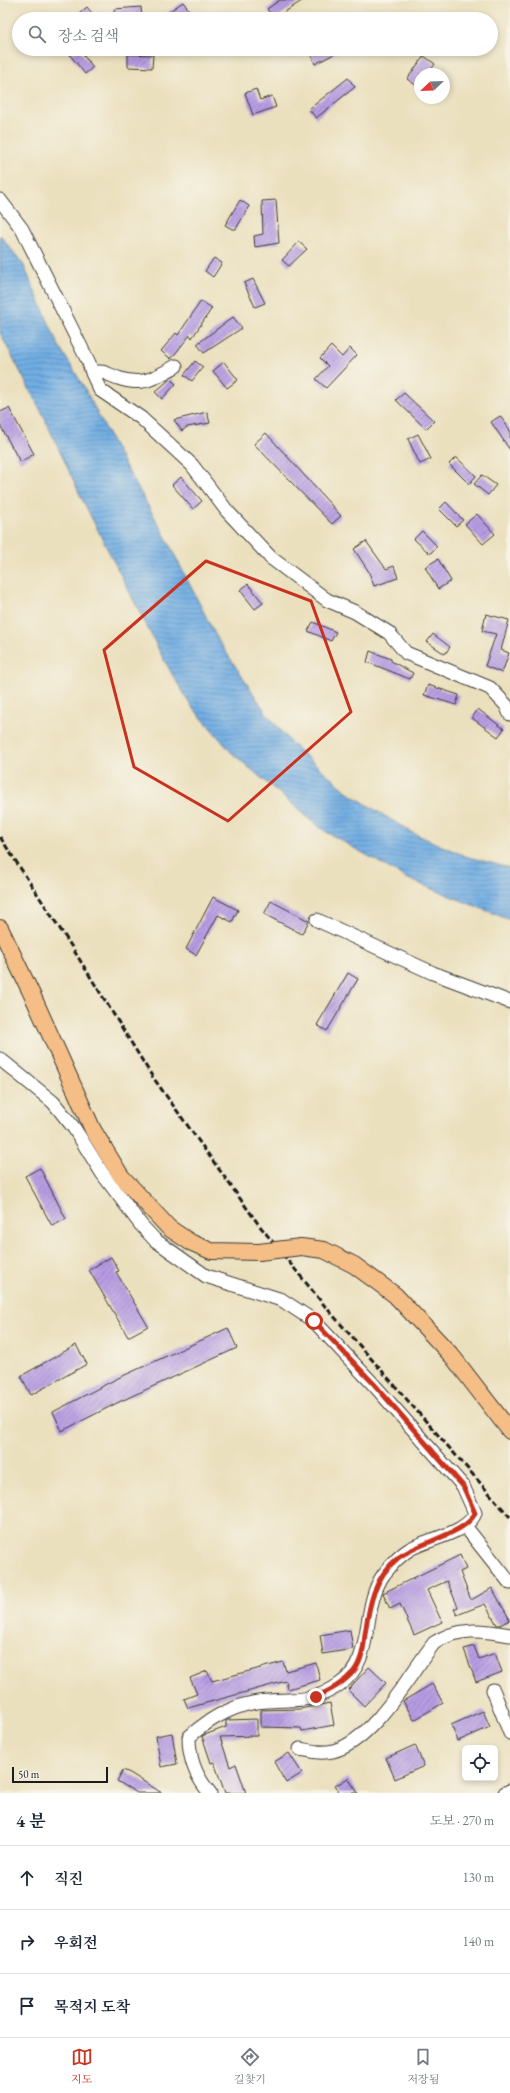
<!DOCTYPE html>
<html lang="ko">
<meta charset="utf-8">
<style>
body{margin:0;font-family:"EB Garamond","Noto Serif KR",serif;background:#f2f2f3;color:#1f2937}
.controls{position:absolute;right:12px;bottom:12px;display:grid;overflow:hidden;border-radius:6px;box-shadow:0 2px 6px #0003}
.controls button{width:36px;height:36px;display:grid;place-items:center;padding:0;border:0;border-bottom:1px solid #e0e1e3;background:#fff;color:#1f2937;font:20px sans-serif}
.compass{position:absolute;left:414px;top:68px;width:36px;height:36px;border-radius:50%;background:#fff;box-shadow:0 2px 6px #0003;rotate:247deg}
.scale{position:absolute;left:12px;bottom:10px;width:96px;box-sizing:border-box;padding-left:4px;border:2px solid #1c1c1c;border-top:0;font-size:11px;line-height:14px;white-space:nowrap;color:#1c1c1c;-webkit-text-stroke:3px #f7f3e8;paint-order:stroke}
.stop{position:absolute;width:12px;height:12px;margin:-9px;border:3px solid #c8321e;border-radius:50%;background:#fff}
.stop.end{background:#c8321e;border-color:#fff;box-shadow:0 1px 4px #0008}
.list{margin:0;padding:0;list-style:none}
h2{display:flex;justify-content:space-between;align-items:center;height:52px;margin:0;padding:0 16px;font-size:17px}
h2 small{font-size:13px;font-weight:400;color:#747a83}
.list li{display:grid;grid-template-columns:26px 1fr auto;gap:12px;align-items:center;box-sizing:border-box;height:64px;padding:0 16px;border-top:1px solid #e0e1e3}
.list b{display:block;font-size:15px;white-space:nowrap}
.list em{font-size:13px;font-style:normal;color:#747a83}
.icon{flex:none;width:22px;height:22px;fill:none;stroke:currentColor;stroke-width:2;stroke-linecap:round;stroke-linejoin:round}
.map{position:relative;flex:none;width:510px;height:1793px;overflow:hidden}
.search{position:absolute;background:#fff;box-shadow:0 2px 6px #0003;left:12px;right:12px;top:12px;height:44px;display:flex;align-items:center;gap:10px;box-sizing:border-box;padding:0 14px;border-radius:22px;color:#747a83;font-size:15px}
.sheet{height:244px;background:#fff}
nav{display:flex;justify-content:space-around;align-items:center;box-sizing:border-box;height:56px;border-top:1px solid #e0e1e3;background:#fff;font-size:11px;color:#747a83}
nav a{display:grid;justify-items:center;gap:2px}
nav .on{color:#c8321e}
.map>svg:first-child{display:block}
.water{fill:url(#water-rules);stroke:#466480}
.building{fill:url(#building-hatch)}
.lines{fill:none;stroke-linecap:round;stroke-linejoin:round}
.minor-casing{stroke:#3b3934;stroke-width:15}
.major-casing{stroke:#3b3934;stroke-width:18}
.minor{stroke:#fff;stroke-width:13}
.major{stroke:#f5be86;stroke-width:16}
.rail{stroke:#1c1c1c;stroke-width:3;stroke-dasharray:6 3;stroke-linecap:butt}
.major-bridge-casing{stroke:#3b3934;stroke-width:18;stroke-linecap:butt}
.major-bridge{stroke:#f5be86;stroke-width:16}
.route{stroke:#c8321e;stroke-width:5}
.marked{fill:none;stroke:#c8321e;stroke-width:3;stroke-linejoin:round}
</style>
<div class="map">
<svg width="510" height="1793" viewBox="0 0 510 1793">
<defs>
<pattern id="water-rules" width="6" height="5" patternUnits="userSpaceOnUse"><rect width="6" height="5" fill="#71ade3"/><path d="M0 2.5h6" fill="none" stroke="#5c8cb7"/></pattern>
<pattern id="building-hatch" width="6" height="6" patternUnits="userSpaceOnUse"><rect width="6" height="6" fill="#b79ce3"/><path d="M-1 1l2-2M0 6l6-6M5 7l2-2" fill="none" stroke="#947eb7"/></pattern>
</defs>
<rect width="100%" height="100%" fill="#f7f3e8"/>
<filter id="ink" filterUnits="userSpaceOnUse"><feTurbulence type="fractalNoise" baseFrequency=".025" numOctaves="2"/><feDisplacementMap in="SourceGraphic" scale="8" xChannelSelector="R" yChannelSelector="G"/><feConvolveMatrix kernelMatrix="1 2 1 2 8 2 1 2 1" color-interpolation-filters="sRGB"/></filter>
<filter id="wash" filterUnits="userSpaceOnUse"><feTurbulence type="fractalNoise" baseFrequency=".012" numOctaves="4" result="noise"/><feDisplacementMap in="SourceGraphic" scale="16" xChannelSelector="R" yChannelSelector="G"/><feGaussianBlur stdDeviation="0.9" result="paint"/><feColorMatrix in="noise" values="0 0 0 0 0 0 0 0 0 0 0 0 0 0 0 0 0 1.4 0 .05"/><feComposite in="paint" operator="in"/></filter>
<g filter="url(#wash)">
<rect width="100%" height="100%" fill="#ebe0be"/>
<!-- water -->
<path class="water" d="M0 235 23 264 59 346 84 387 119 455 162 530 218 640 267 714 292 744 322 770 349 793 383 815 415 834 442 846 465 856 510 868V920L408 879 323 830 232 753 189 703 164 660 83 501 42 413 0 333Z"/>
<g id="blocks">
<!-- building -->
<path class="building" d="M280 0H303L274 19 267 9Z
M183 2 192 14 184 19H158Z
M87 7 97 19H73Z
M141 7 142 19H115L114 9Z
M78 49 93 67 85 74 70 55Z
M309 49H344L315 64Z
M128 54 153 55 152 68 128 67Z
M424 56 435 64 428 74H420V88L407 79Z
M348 78 355 87 316 118 309 109Z
M256 89 260 100 272 96 276 107 253 115 245 93Z
M240 200 249 206 236 229H232L225 225Z
M276 200 279 243 255 247 254 236 263 234 262 201Z
M299 242 307 249 289 266 282 260Z
M214 258 222 263 213 277 205 271Z
M253 279 265 303 255 307 244 283Z
M201 301 212 308 192 338 190 335 171 359 161 351 176 333 178 335Z
M233 317 242 328 204 353 197 344Z
M331 346 342 357 350 348 357 355 326 388 316 379 328 366 320 358Z
M195 361 203 367 192 381 184 375Z
M224 362 238 380 227 388 213 371Z
M170 379 176 384 162 399 155 392Z
M404 393 434 421 426 429 396 400Z
M9 408 34 454 20 462 0 425V412Z
M207 412 210 423 187 427 182 431 174 420Z
M500 416 510 430V450L491 422Z
M266 433 341 516 332 524 254 444Z
M418 434 431 459 420 464 408 439Z
M456 457 476 476 469 484 449 464Z
M482 475 496 485 488 495 474 484Z
M181 477 202 501 193 509 172 485Z
M446 502 463 520 456 526 439 509Z
M477 514 495 534 483 544 465 524Z
M422 531 437 546 430 554 414 539Z
M366 541 386 569 394 566 398 578 374 586 369 572 354 549Z
M438 559 451 581 438 589 425 567Z
M248 584 263 603 255 609 240 590Z
M486 614 509 620 501 650 509 653 502 673 485 666 496 634 482 631Z
M313 622 336 632 331 641 308 631Z
M433 634 450 647 445 654 427 642Z
M370 651 391 659V661L413 673 410 679 367 662Z
M428 685 459 695 456 705 424 695Z
M478 709 504 729 498 737 472 718Z
M213 897 238 910 232 922 218 915 196 955 186 949Z
M271 901 309 921 302 934 264 914Z
M348 973 358 979 327 1031 317 1025Z
M40 1168 66 1219 52 1226 25 1176Z
M111 1257 119 1271 116 1272 148 1326 128 1337 89 1270Z
M228 1328 237 1348 119 1402 62 1431 53 1412 114 1380Z
M76 1345 87 1364 31 1395 21 1376Z
M460 1555 466 1569 460 1572 471 1600 492 1588 510 1620 500 1625H497L485 1604 457 1615 454 1609 458 1607 447 1581 427 1590 442 1622 414 1635 400 1604 390 1609 383 1593Z
M350 1630 353 1649 323 1654 320 1635Z
M474 1646 479 1659 495 1653 502 1672 476 1682 464 1649Z
M283 1662 286 1671 316 1663 320 1680 288 1689 286 1681 188 1708 184 1699 197 1694 190 1678 207 1671 212 1681Z
M369 1667 386 1683 364 1706 348 1690Z
M432 1684 443 1703 414 1720 403 1701Z
M330 1703 334 1725 302 1731 301 1728 261 1727V1710L300 1709Z
M483 1711 490 1727 458 1741 451 1725Z
M257 1719V1736L220 1737 230 1767 236 1764 246 1793H225L214 1762 211 1763 202 1736 226 1727V1721L228 1720Z
M172 1733 177 1764 161 1767 156 1736Z
M415 1745 424 1766 395 1779 386 1758Z
M289 1753 302 1773 286 1783 274 1762Z
M123 1770 130 1773 162 1793H137L117 1781Z
M348 1778 358 1793H340L335 1786Z"/>
</g>
</g>
<g filter="url(#ink)">
<use href="#blocks" fill-opacity="0" stroke="#3b3934" stroke-width="1"/>
<g class="lines">
<defs>
<path id="minor" d="M0 200 22 229 89 363 92 373
M176 366C155 378 142 387 118 378 106 374 105 370 92 373L100 390 141 418 192 465 227 511 271 558 327 600 355 612 389 633 406 653 490 688 506 705 510 714
M317 920 433 973 510 1002
M0 1059 53 1102 74 1128 102 1173 141 1225 155 1240 206 1276 282 1300 314 1321 374 1385 463 1486 475 1513C468 1533 428 1539 410 1549 400 1555 391 1565 384 1574 360 1607 376 1660 340 1684 311 1704 300 1698 268 1701 239 1702 211 1717 189 1737 189 1758 195 1776 210 1793
M465 1526 510 1583
M493 1690 510 1733
M300 1749C311 1751 321 1754 333 1751 373 1741 410 1674 434 1643 458 1627 482 1630 510 1635
M505 1793 510 1791"/>
<path id="major" d="M0 928 35 1001 93 1130 121 1176 169 1228 190 1242 211 1251 259 1252
M301 1247 324 1250 354 1265 395 1295 452 1356 510 1431"/>
</defs>
<!-- minor casing -->
<use href="#minor" class="minor-casing"/>
<!-- major casing -->
<use href="#major" class="major-casing"/>
<!-- minor -->
<use href="#minor" class="minor"/>
<!-- major -->
<use href="#major" class="major"/>
<!-- rail -->
<path class="rail" d="M0 837 68 941 152 1076 259 1225 324 1305 510 1517"/>
<defs>
<path id="major-bridge" d="M259 1252 301 1247"/>
</defs>
<!-- major-bridge casing -->
<use href="#major-bridge" class="major-bridge-casing"/>
<!-- major-bridge -->
<use href="#major-bridge" class="major-bridge"/>
</g>
</g>
<g class="lines" filter="url(#ink)">
<!-- route -->
<path class="route" d="M314 1321 374 1384 463 1486 475 1513C468 1533 416 1543 398 1558 374 1577 369 1606 365 1634 364 1647 362 1661 354 1671 343 1684 330 1690 316 1697"/>
</g>
<!-- marked area -->
<path class="marked" d="M206 561 311 601 351 712 228 821 134 767 104 650Z"/>
</svg>
<div class="controls">
<button><svg class="icon" aria-label="locate" viewBox="0 0 24 24"><circle cx="12" cy="12" r="6"/><path d="M12 2v4M12 18v4M2 12h4M18 12h4"/></svg></button>
</div>
<svg class="compass" viewBox="-18 -18 36 36"><path d="M0-13l5 13h-10z" fill="#e53935"/><path d="M0 13l5-13h-10z" fill="#747a83"/></svg>
<div class="scale">50 m</div>
<div class="stop" style="left:314px;top:1321px"></div>
<div class="stop end" style="left:316px;top:1697px"></div>
<div class="search"><svg class="icon" aria-label="search" viewBox="0 0 24 24"><circle cx="10" cy="10" r="6"/><path d="M15 15l6 6"/></svg>장소 검색</div>
</div>
<section class="sheet">
<h2>4 분<small>도보 · 270 m</small></h2>
<ul class="list">
<li><svg class="icon" aria-label="ahead" viewBox="0 0 24 24"><path d="M12 20V5M6 11l6-6 6 6"/></svg><div><b>직진</b></div><em>130 m</em></li>
<li><svg class="icon" aria-label="right" viewBox="0 0 24 24"><path d="M7 20v-9h11M14 6l5 5-5 5"/></svg><div><b>우회전</b></div><em>140 m</em></li>
<li><svg class="icon" aria-label="arrive" viewBox="0 0 24 24"><path d="M6 21V4h12l-3 4 3 4H6"/></svg><div><b>목적지 도착</b></div></li>
</ul>
</section>
<nav>
<a class="on"><svg class="icon" aria-label="map" viewBox="0 0 24 24"><path d="M3 6l6-2 6 2 6-2v14l-6 2-6-2-6 2zM9 4v14M15 6v14"/></svg>지도</a>
<a><svg class="icon" aria-label="directions" viewBox="0 0 24 24"><path d="M12 3l9 9-9 9-9-9zM9 14v-3h6M13 9l2 2-2 2"/></svg>길찾기</a>
<a><svg class="icon" aria-label="saved" viewBox="0 0 24 24"><path d="M7 4h10v16l-5-4-5 4z"/></svg>저장됨</a>
</nav>
